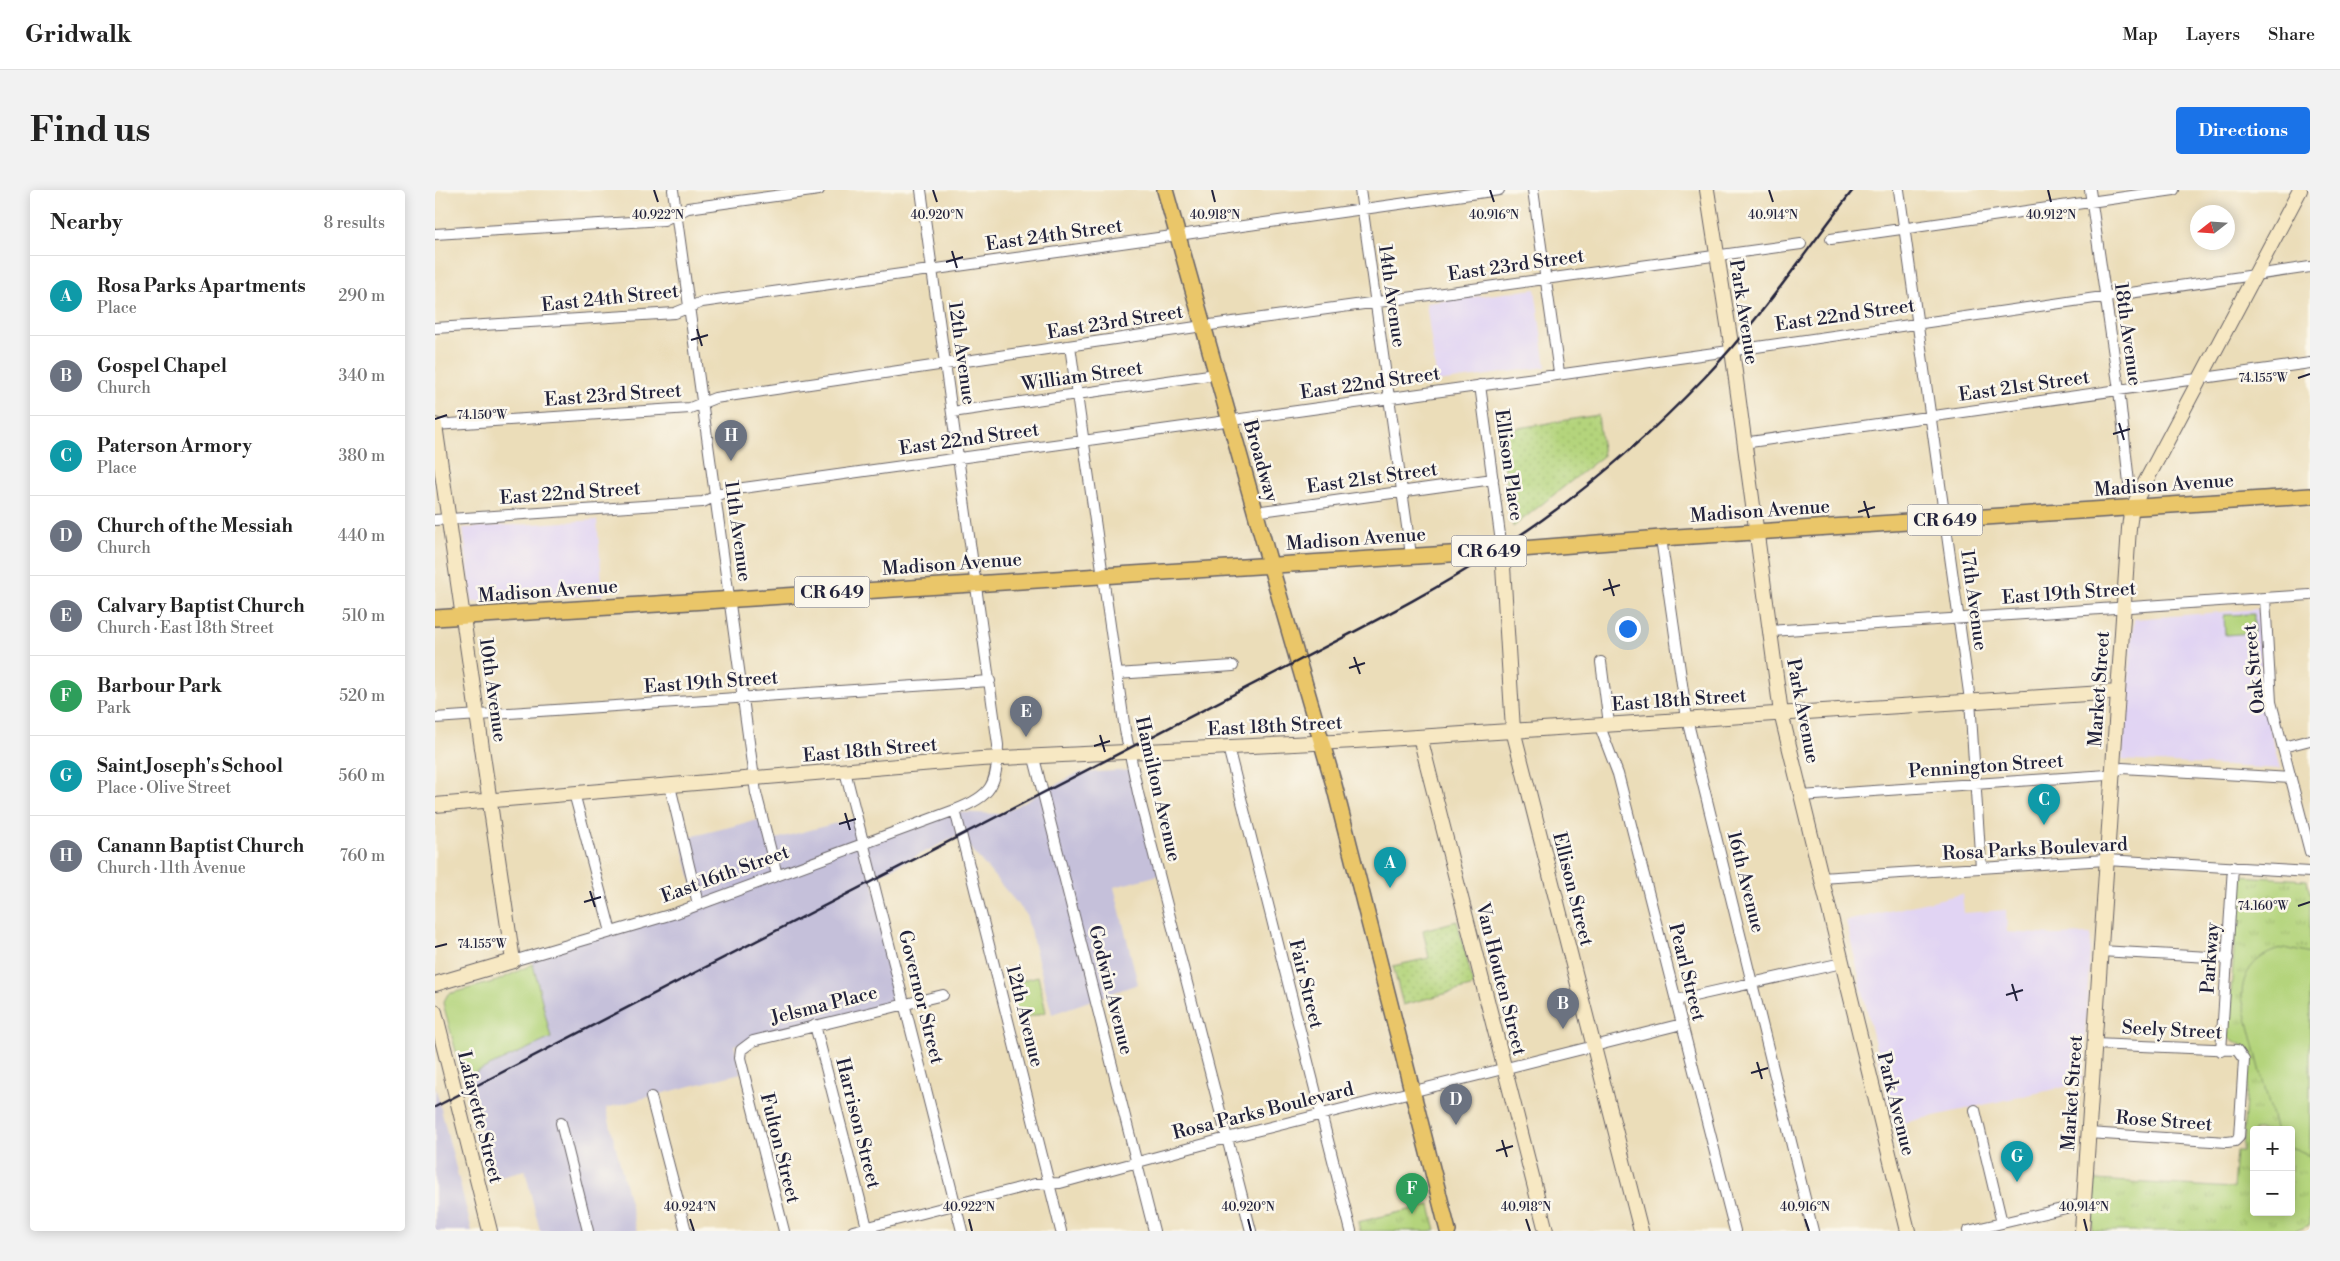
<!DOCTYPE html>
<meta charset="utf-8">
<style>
body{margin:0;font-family:"Libre Bodoni",serif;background:#f2f2f2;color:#222}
.controls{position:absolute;right:15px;bottom:15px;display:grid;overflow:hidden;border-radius:5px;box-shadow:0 2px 12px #0003}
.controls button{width:45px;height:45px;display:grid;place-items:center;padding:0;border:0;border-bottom:1px solid #e0e0e0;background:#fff;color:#222;font:25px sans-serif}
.compass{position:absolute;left:1755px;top:15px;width:45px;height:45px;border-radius:50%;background:#fff;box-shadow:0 2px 12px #0003;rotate:253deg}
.you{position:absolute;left:1192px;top:438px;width:18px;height:18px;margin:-12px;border:4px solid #fff;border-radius:50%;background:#1a73e8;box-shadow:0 0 0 8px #1a73e833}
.badge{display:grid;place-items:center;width:32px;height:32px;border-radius:50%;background:#1a73e8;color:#fff;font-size:16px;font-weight:700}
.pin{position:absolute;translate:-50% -41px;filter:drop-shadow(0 1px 2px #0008)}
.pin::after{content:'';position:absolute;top:26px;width:18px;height:15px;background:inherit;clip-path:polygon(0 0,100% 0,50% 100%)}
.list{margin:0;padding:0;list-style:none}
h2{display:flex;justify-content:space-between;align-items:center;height:65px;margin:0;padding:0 20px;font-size:21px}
h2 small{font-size:16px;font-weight:400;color:#767676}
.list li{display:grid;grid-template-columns:32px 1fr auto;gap:15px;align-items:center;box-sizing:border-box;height:80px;padding:0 20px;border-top:1px solid #e0e0e0}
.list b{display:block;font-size:19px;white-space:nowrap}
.list p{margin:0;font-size:16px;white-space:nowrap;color:#767676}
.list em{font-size:16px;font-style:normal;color:#767676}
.map{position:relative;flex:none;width:1875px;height:1041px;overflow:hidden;border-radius:5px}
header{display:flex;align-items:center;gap:30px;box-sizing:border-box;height:70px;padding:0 25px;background:#fff;border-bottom:1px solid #e0e0e0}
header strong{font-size:24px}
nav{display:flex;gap:28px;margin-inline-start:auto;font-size:18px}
.intro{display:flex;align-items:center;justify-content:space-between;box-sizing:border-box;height:120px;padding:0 30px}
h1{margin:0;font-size:35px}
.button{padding:12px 22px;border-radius:5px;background:#1a73e8;color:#fff;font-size:18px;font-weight:700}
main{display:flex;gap:30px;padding:0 30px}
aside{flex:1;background:#fff;border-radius:5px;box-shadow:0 2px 12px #0003}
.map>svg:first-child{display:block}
.built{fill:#e1d4f3}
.industrial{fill:#c5c0da}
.grass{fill:url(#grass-dots);stroke:#6b7b5b}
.park{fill:url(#park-tufts);stroke:#6b7b5b;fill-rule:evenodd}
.garden{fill:#b4d47b;stroke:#6b7b5b}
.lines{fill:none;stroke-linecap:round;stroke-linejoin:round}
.street-casing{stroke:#686367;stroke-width:12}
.secondary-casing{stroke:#686367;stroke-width:16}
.primary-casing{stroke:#686367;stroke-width:18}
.street{stroke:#fff;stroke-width:10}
.secondary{stroke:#f7e8c3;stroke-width:14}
.primary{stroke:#eac669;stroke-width:15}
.rail{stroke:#22223b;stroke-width:2.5}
.ticks{fill:none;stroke:#22223b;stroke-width:2}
.labels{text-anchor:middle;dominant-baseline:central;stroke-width:5;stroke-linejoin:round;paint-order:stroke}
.shield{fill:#fbf7ec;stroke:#636270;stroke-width:1}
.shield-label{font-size:18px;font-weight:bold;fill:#22223b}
.street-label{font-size:19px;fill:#22223b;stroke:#fbf7ec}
.ticks-label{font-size:12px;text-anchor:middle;fill:#22223b;stroke:#fbf7ec;stroke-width:5;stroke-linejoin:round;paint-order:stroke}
</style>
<header>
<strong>Gridwalk</strong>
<nav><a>Map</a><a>Layers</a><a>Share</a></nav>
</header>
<div class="intro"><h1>Find us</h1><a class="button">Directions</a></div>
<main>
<aside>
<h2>Nearby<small>8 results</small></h2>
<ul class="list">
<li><span class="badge" style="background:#0f9aa8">A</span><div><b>Rosa Parks Apartments</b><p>Place</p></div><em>290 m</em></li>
<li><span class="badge" style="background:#6b7280">B</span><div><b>Gospel Chapel</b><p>Church</p></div><em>340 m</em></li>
<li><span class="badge" style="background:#0f9aa8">C</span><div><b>Paterson Armory</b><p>Place</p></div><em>380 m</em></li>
<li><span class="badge" style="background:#6b7280">D</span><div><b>Church of the Messiah</b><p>Church</p></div><em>440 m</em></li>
<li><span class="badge" style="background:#6b7280">E</span><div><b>Calvary Baptist Church</b><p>Church · East 18th Street</p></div><em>510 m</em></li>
<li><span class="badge" style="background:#2e9e5b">F</span><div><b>Barbour Park</b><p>Park</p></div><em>520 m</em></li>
<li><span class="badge" style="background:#0f9aa8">G</span><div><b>Saint Joseph's School</b><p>Place · Olive Street</p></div><em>560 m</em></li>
<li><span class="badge" style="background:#6b7280">H</span><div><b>Canann Baptist Church</b><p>Church · 11th Avenue</p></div><em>760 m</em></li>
</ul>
</aside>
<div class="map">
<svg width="1875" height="1041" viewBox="0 0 1875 1041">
<defs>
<pattern id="grass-dots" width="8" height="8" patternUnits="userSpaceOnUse" patternTransform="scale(1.25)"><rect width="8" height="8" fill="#b4d47b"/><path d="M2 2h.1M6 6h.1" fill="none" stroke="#9ab66b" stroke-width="1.8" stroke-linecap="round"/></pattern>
<pattern id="park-tufts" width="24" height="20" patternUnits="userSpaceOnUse" patternTransform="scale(1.25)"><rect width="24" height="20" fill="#b4d47b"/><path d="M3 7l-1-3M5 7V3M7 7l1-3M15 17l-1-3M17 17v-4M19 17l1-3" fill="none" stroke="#9ab66b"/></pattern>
</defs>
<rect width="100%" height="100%" fill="#fbf7ec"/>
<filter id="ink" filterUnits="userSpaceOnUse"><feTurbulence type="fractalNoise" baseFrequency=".02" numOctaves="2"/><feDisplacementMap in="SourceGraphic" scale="10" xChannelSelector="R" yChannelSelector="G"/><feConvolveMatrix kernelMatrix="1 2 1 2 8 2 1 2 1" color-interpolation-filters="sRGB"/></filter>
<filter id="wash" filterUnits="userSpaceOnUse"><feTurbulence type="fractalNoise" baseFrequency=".0096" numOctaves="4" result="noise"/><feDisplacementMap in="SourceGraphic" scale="20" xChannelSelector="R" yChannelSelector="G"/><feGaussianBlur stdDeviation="1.12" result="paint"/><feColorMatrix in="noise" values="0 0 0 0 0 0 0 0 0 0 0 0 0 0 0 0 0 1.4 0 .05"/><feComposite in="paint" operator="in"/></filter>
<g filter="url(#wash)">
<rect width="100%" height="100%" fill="#ebddb9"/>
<!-- built -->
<path class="built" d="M1100 99 1111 177 1002 192 991 113Z
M162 330 168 405 37 412 28 338Z
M1823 419 1829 515 1845 579 1687 570 1699 429Z
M1527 704 1529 723 1571 720 1572 742 1620 745 1656 744 1647 893 1459 935 1411 731Z"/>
<!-- industrial -->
<path class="industrial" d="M699 580 724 685 679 697 703 794 617 824 591 724 524 645 437 688 469 815 299 855 306 883 171 918 202 1041H105L90 980 61 987 28 888 116 847 95 764 262 713 246 649 327 629 333 651 421 628 427 652 518 622 566 624 643 583Z
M0 895 37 1041H0Z"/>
<!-- grass -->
<path class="grass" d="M1163 225 1168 266 1078 337 1065 241Z
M1022 731 1039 796 968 815 958 776 994 768 988 740Z"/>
<!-- park -->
<path class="park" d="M1804 686 1872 690 1875 704V1035L1861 1041H1657L1660 990 1798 998 1801 961H1807L1814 869C1811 853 1802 855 1793 846ZM1819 940H1856V1022H1819Z
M995 1015 1001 1041H925L923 1032Z"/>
<!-- garden -->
<path class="garden" d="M1819 424V443L1790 445 1789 425Z
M1850 758 1875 764V966L1856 958V940H1841L1840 938 1807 808C1806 780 1824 763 1850 758Z
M98 774 116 848 28 888 8 813 13 804 62 791Z
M603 786 611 822 582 830 573 794Z"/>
</g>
<g filter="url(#ink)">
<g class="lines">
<defs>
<path id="street" d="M238 0 321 603 342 685
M925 0 976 365
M1098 0 1124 183
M1464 0 1535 510 1546 678
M1655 0 1684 200 1694 293
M0 44 229 30 253 18 384 0
M1396 49 1739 0
M0 138 240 123 267 112 1064 0
M635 156 690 540 703 603 816 1041
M1045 195 1067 360
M517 222 781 184
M0 235 255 218 280 208 768 136 1366 54
M1308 253 1875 173
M820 322 1058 289
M0 330 268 312 294 300 1294 161 1875 77
M1226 348 1252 529 1378 1041
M1830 408 1836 512 1875 662
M1335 441 1875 405
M1166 472 1174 534
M682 484 798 476
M0 528 555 491
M1164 534 1183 584 1300 1041
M793 557 916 1041
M1848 557 1875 550
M599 568 719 1041
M410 581 527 1041
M235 596 263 714
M139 603 176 742
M1366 606 1672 585 1687 578 1856 588
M520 620 626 1041
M1386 688 1671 670 1875 682
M1665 761 1793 768
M78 771 241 723 520 620C557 606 562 595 563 555L486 0
M1241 810 1407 773
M380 835 433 1041
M1786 861 1798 677
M216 907 251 1041
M1540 920 1567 1033
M126 933 153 1041
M1653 943 1792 952 1800 951 1804 947 1809 870 1802 860 1659 854
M349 1041 305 868 306 860 318 851 508 805
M418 1041 600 994 625 993 792 948 1247 834
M1533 1041 1648 1014"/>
<path id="secondary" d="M1272 0 1297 160 1346 523 1473 1041
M0 235 78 771 0 794
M1067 360 1078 540 1206 1041
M985 547 1111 1041
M0 615 546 569 920 551 1683 502
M0 822 55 1041
M1647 1041 1694 338 1696 323 1704 304 1865 0"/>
<path id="primary" d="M730 0 835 374 899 595 1013 1041
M0 428 1062 361 1226 348 1875 306"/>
</defs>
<!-- street casing -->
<use href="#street" class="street-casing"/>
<!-- secondary casing -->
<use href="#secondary" class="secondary-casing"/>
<!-- primary casing -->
<use href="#primary" class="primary-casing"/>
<!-- street -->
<use href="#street" class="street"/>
<!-- secondary -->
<use href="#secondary" class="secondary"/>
<!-- primary -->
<use href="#primary" class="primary"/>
<!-- rail -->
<path class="rail" d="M0 917 863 471C930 436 998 402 1061 361 1137 313 1208 252 1270 187 1324 131 1370 62 1418 0"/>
</g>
</g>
<!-- ticks -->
<path class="ticks" d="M219 0 223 12M498 0 502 12M777 0 780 12M1055 0 1059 12M1334 0 1338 12M1613 0 1616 12M517 61 522 78M511 72 528 67M262 139 267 156M256 150 273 145M1863 188 1875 184M0 229 12 225M1684 233 1689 250M1678 244 1695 239M1429 311 1434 328M1423 322 1440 317M1174 389 1179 406M1168 400 1185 395M919 467 925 484M914 478 930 473M665 545 670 562M659 556 675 551M410 623 415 640M404 634 421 629M155 701 160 717M149 712 166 707M1863 716 1875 712M0 757 12 754M1577 794 1582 811M1571 805 1588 800M1322 872 1327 889M1316 883 1333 878M1067 950 1072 967M1061 961 1078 956M255 1029 259 1041M534 1029 537 1041M813 1029 816 1041M1091 1029 1095 1041M1370 1029 1374 1041M1649 1029 1652 1041"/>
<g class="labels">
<!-- shield labels -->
<g class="shield">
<rect x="1472.5" y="314.5" width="75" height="31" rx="4"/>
<rect x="1016.5" y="345.5" width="75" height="31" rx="4"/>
<rect x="359.5" y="386.5" width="75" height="31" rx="4"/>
</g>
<g class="shield-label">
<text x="1510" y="330">CR 649</text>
<text x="1054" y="361">CR 649</text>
<text x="397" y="402">CR 649</text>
</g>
<!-- street labels -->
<g class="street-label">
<text transform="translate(619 45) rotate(-8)">East 24th Street</text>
<text transform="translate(1081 75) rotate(-8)">East 23rd Street</text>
<text transform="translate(957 106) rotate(82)">14th Avenue</text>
<text transform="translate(175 108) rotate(-6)">East 24th Street</text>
<text transform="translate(1309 122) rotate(81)">Park Avenue</text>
<text transform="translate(1410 125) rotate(-8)">East 22nd Street</text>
<text transform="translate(680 132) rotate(-9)">East 23rd Street</text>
<text transform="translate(1693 144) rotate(82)">18th Avenue</text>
<text transform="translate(527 163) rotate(82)">12th Avenue</text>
<text transform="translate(647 186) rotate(-8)">William Street</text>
<text transform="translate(935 193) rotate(-8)">East 22nd Street</text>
<text transform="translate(1589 196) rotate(-8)">East 21st Street</text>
<text transform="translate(178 205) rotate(-4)">East 23rd Street</text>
<text transform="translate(534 249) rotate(-8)">East 22nd Street</text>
<text transform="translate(826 271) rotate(74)">Broadway</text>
<text transform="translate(1074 275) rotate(82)">Ellison Place</text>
<text transform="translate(937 288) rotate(-8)">East 21st Street</text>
<text transform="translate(1729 295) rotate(-4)">Madison Avenue</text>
<text transform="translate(135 303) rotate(-4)">East 22nd Street</text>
<text transform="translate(1325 321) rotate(-4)">Madison Avenue</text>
<text transform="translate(303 341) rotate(82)">11th Avenue</text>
<text transform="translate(921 349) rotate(-4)">Madison Avenue</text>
<text transform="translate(517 374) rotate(-4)">Madison Avenue</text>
<text transform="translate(113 401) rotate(-4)">Madison Avenue</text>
<text transform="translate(1634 403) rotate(-4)">East 19th Street</text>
<text transform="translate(1539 410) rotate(82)">17th Avenue</text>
<text transform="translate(1819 479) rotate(-96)">Oak Street</text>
<text transform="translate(276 492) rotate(-4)">East 19th Street</text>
<text transform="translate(1664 499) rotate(-86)">Market Street</text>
<text transform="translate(58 500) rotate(82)">10th Avenue</text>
<text transform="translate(1244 510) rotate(-4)">East 18th Street</text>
<text transform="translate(1368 521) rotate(79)">Park Avenue</text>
<text transform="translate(840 536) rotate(-3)">East 18th Street</text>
<text transform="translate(435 560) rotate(-5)">East 18th Street</text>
<text transform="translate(1551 576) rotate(-4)">Pennington Street</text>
<text transform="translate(723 599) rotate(77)">Hamilton Avenue</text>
<text transform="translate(1600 659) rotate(-3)">Rosa Parks Boulevard</text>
<text transform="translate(290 684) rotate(-20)">East 16th Street</text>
<text transform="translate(1311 692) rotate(76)">16th Avenue</text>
<text transform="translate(1138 699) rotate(76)">Ellison Street</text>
<text transform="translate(1775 768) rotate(-86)">Parkway</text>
<text transform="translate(1252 782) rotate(76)">Pearl Street</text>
<text transform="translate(1066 789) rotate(76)">Van Houten Street</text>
<text transform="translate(871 794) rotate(76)">Fair Street</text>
<text transform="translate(676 800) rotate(76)">Godwin Avenue</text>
<text transform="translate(486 807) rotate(76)">Governor Street</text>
<text transform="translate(389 815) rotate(-14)">Jelsma Place</text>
<text transform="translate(590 826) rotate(76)">12th Avenue</text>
<text transform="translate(1737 840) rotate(3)">Seely Street</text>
<text transform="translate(1637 903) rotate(-86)">Market Street</text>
<text transform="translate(1461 914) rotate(76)">Park Avenue</text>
<text transform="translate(828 921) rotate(-14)">Rosa Parks Boulevard</text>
<text transform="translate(45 927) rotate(76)">Lafayette Street</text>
<text transform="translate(1729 931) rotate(4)">Rose Street</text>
<text transform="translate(423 933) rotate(76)">Harrison Street</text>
<text transform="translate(345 958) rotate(76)">Fulton Street</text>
</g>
</g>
<g class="ticks-label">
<text x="223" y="29">40.922°N</text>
<text x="502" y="29">40.920°N</text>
<text x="780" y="29">40.918°N</text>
<text x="1059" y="29">40.916°N</text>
<text x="1338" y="29">40.914°N</text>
<text x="1616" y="29">40.912°N</text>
<text x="1828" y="192">74.155°W</text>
<text x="47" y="229">74.150°W</text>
<text x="1828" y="720">74.160°W</text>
<text x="47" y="758">74.155°W</text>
<text x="255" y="1021">40.924°N</text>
<text x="534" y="1021">40.922°N</text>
<text x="813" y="1021">40.920°N</text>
<text x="1091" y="1021">40.918°N</text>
<text x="1370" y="1021">40.916°N</text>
<text x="1649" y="1021">40.914°N</text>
</g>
</svg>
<div class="controls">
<button>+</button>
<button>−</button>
</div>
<svg class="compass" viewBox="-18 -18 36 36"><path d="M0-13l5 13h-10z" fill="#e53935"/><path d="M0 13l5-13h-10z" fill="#767676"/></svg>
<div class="you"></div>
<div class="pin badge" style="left:955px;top:698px;background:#0f9aa8">A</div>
<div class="pin badge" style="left:1128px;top:839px;background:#6b7280">B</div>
<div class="pin badge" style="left:1609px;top:635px;background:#0f9aa8">C</div>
<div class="pin badge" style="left:1021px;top:935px;background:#6b7280">D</div>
<div class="pin badge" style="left:591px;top:547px;background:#6b7280">E</div>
<div class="pin badge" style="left:977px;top:1024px;background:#2e9e5b">F</div>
<div class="pin badge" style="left:1582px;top:992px;background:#0f9aa8">G</div>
<div class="pin badge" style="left:296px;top:271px;background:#6b7280">H</div>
</div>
</main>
